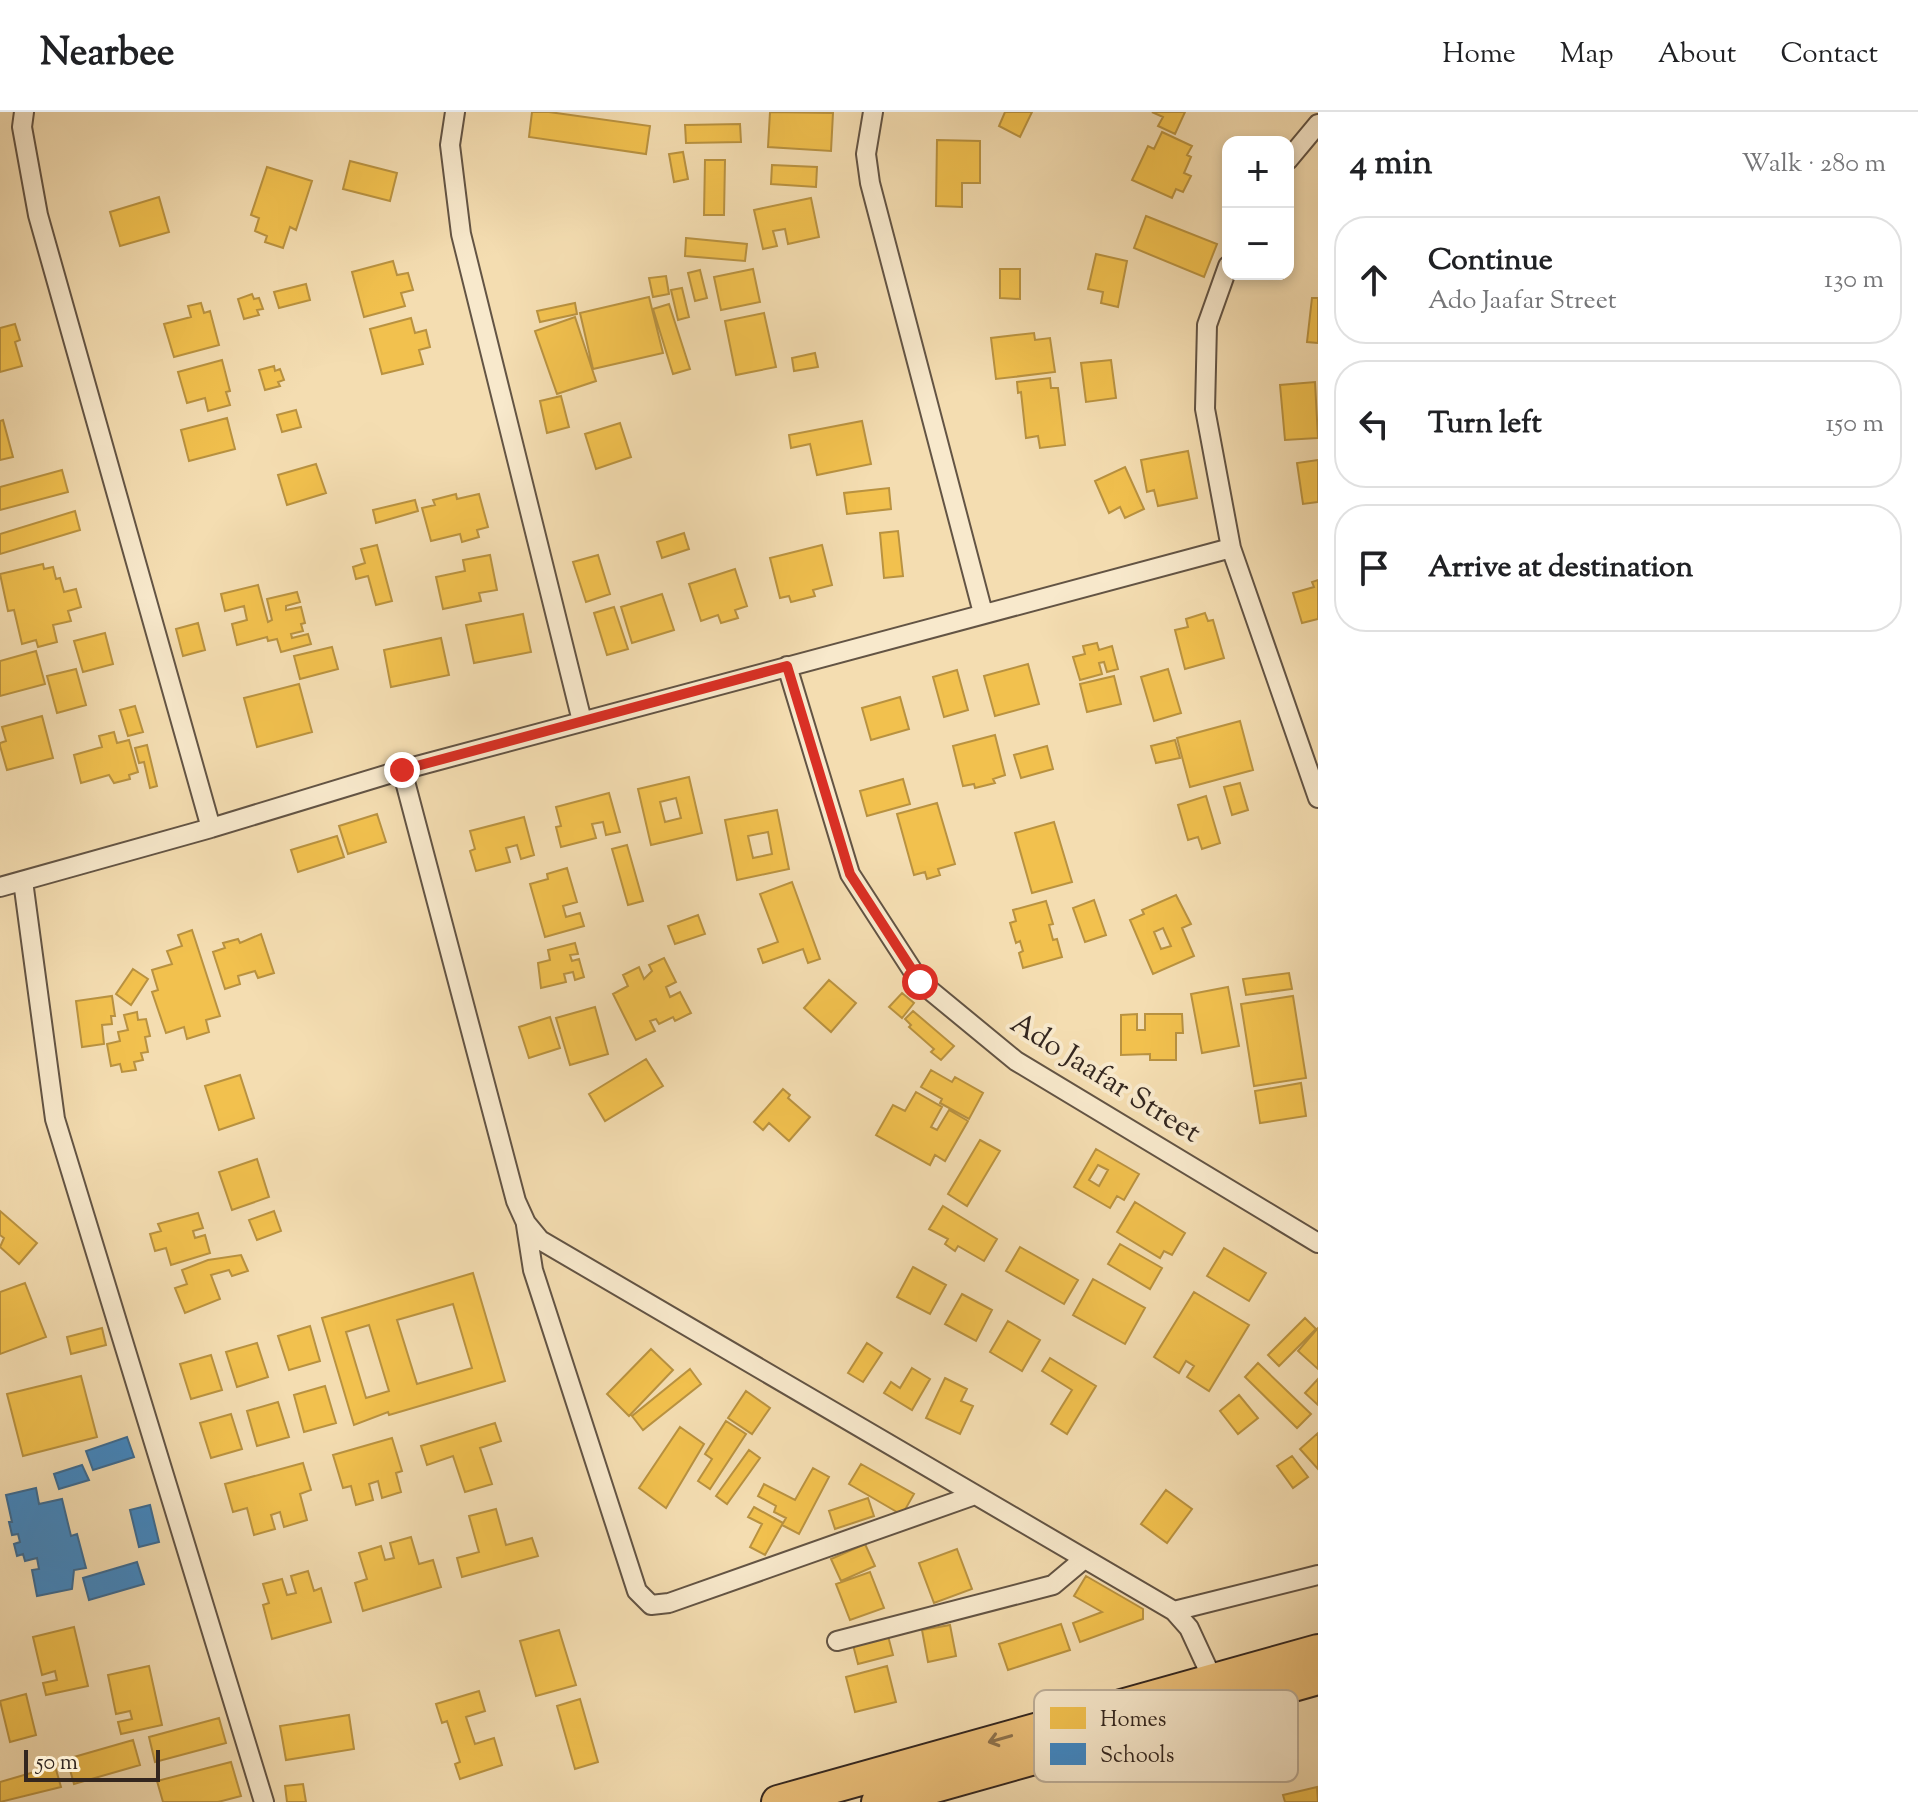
<!DOCTYPE html>
<meta charset="utf-8">
<style>
body{margin:0;font-family:"Sorts Mill Goudy",serif;background:#f6f6f6;color:#202124}
.controls{position:absolute;right:24px;top:24px;display:grid;overflow:hidden;border-radius:16px;box-shadow:0 4px 12px #0003}
.controls button{width:72px;height:72px;display:grid;place-items:center;padding:0;border:0;border-bottom:2px solid #e0e0e0;background:#fff;color:#202124;font:40px sans-serif}
.scale{position:absolute;left:24px;bottom:20px;width:136px;box-sizing:border-box;padding-left:8px;border:4px solid #33261f;border-top:0;font-size:22px;line-height:28px;white-space:nowrap;color:#33261f;-webkit-text-stroke:6px #f8e9cc;paint-order:stroke}
.stop{position:absolute;width:24px;height:24px;margin:-18px;border:6px solid #d93025;border-radius:50%;background:#fff}
.stop.end{background:#d93025;border-color:#fff;box-shadow:0 2px 8px #0008}
.list{margin:0;padding:0;list-style:none}
h2{display:flex;justify-content:space-between;align-items:center;height:104px;margin:0;padding:0 32px;font-size:34px}
h2 small{font-size:26px;font-weight:400;color:#757577}
.list li{display:grid;grid-template-columns:52px 1fr auto;gap:24px;align-items:center;box-sizing:border-box;height:128px;margin:0 16px 16px;padding:0 16px;border:2px solid #e0e0e0;border-radius:32px}
.list b{display:block;font-size:30px;white-space:nowrap}
.list p{margin:0;font-size:26px;white-space:nowrap;color:#757577}
.list em{font-size:26px;font-style:normal;color:#757577}
.icon{flex:none;width:44px;height:44px;fill:none;stroke:currentColor;stroke-width:2;stroke-linecap:round;stroke-linejoin:round}
.map{position:relative;flex:none;width:1318px;height:1690px;overflow:hidden}
header{display:flex;align-items:center;gap:48px;box-sizing:border-box;height:112px;padding:0 40px;background:#fff;border-bottom:2px solid #e0e0e0}
header strong{font-size:38px}
nav{display:flex;gap:44px;margin-inline-start:auto;font-size:28px}
main{display:flex}
aside{flex:1;background:#fff}
.map>svg:first-child{display:block}
.homes{fill:#f2c14e;stroke:#b99240;stroke-width:2;fill-rule:evenodd}
.schools{fill:#3f88c5;stroke:#3b6b93;stroke-width:2}
.lines{fill:none;stroke-linecap:round;stroke-linejoin:round}
.street-casing{stroke:#635444;stroke-width:22}
.highway-casing{stroke:#33261f;stroke-width:36}
.street{stroke:#f8e9cc;stroke-width:18}
.highway{stroke:#eabe78;stroke-width:32}
.oneway{stroke:#8e724c}
.route{stroke:#d93025;stroke-width:10}
.labels{text-anchor:middle;dominant-baseline:central;stroke-width:8;stroke-linejoin:round;paint-order:stroke}
.street-label{font-size:30px;fill:#33261f;stroke:#f8e9cc}
.key{fill:#f8e9cc;stroke:#bdae98;stroke-width:2}
.key-label{font-size:22px;fill:#33261f}
</style>
<header>
<strong>Nearbee</strong>
<nav><a>Home</a><a>Map</a><a>About</a><a>Contact</a></nav>
</header>
<main>
<div class="map">
<svg width="1318" height="1690" viewBox="0 0 1318 1690">
<rect width="100%" height="100%" fill="#f4ddb1"/>
<filter id="stains"><feTurbulence type="fractalNoise" baseFrequency=".0025" numOctaves="4"/><feColorMatrix values="0 0 0 0 .2 0 0 0 0 .09 0 0 0 0 .02 0 0 0 .5 -.17"/></filter>
<radialGradient id="worn" r=".72"><stop offset=".6" stop-color="#630" stop-opacity="0"/><stop offset="1" stop-color="#630" stop-opacity=".3"/></radialGradient>
<!-- homes -->
<path class="homes" d="M532 0H549L650 14 646 42 529 25Z
M770 0 833 1 831 39 768 35Z
M1005 0H1032L1020 25 999 14Z
M1152 0H1185L1175 22 1158 14 1163 5Z
M740 12 741 30 686 31 685 13Z
M1162 20 1192 34 1187 43 1191 45 1184 61 1191 64 1183 80 1176 77 1172 86 1132 68 1148 34 1154 37Z
M937 28 980 29V71H962V95L936 94Z
M683 40 688 67 674 70 669 42Z
M705 48H725L724 103H704Z
M350 49 397 61 390 89 343 77Z
M772 53 817 55 816 75 771 72Z
M267 55 312 69 296 118 290 115 283 136 265 130 267 124 255 119 259 106 251 103Z
M159 85 169 120 120 134 110 100Z
M811 86 819 125 788 132 785 117 773 119 777 134 763 137 754 98Z
M1146 104 1217 132 1204 165 1134 136Z
M686 126 747 132 745 149 685 144Z
M1096 142 1127 149 1118 195 1101 191 1103 180 1088 177Z
M393 149 397 163 408 161 413 178 401 181 405 194 364 205 352 160Z
M753 157 760 190 721 198 714 165Z
M1000 157H1020V187L1000 186Z
M700 158 707 186 695 189 688 161Z
M666 164 669 182 653 185 649 166Z
M306 172 310 188 279 196 274 180Z
M682 176 689 205 678 208 671 178Z
M252 182 254 187 259 186 263 197 257 198 259 203 244 207 238 187Z
M649 185 663 241 593 257 580 201Z
M1312 186H1318V231L1307 230Z
M201 191 204 201 210 199 219 233 174 245 164 212 191 205 188 194Z
M575 191 577 202 540 210 537 199Z
M669 192 690 257 673 262 653 197Z
M764 201 776 255 736 263 725 209Z
M575 205 596 269 557 282 535 219Z
M411 206 415 221 426 218 430 235 419 238 423 252 382 262 370 217Z
M15 212 20 228 15 230 22 254 0 260V216Z
M1034 221 1035 228 1050 226 1055 260 996 267 991 226Z
M815 241 818 255 794 259 792 246Z
M222 248 230 279 226 280 230 293 208 299 205 286 187 291 178 260Z
M1111 248 1116 286 1086 290 1081 251Z
M274 254 275 259 280 257 284 268 278 270 280 274 265 278 259 258Z
M1050 266 1051 276H1058L1065 333 1040 336 1038 324 1026 326 1021 280 1018 281 1017 270Z
M1315 270 1318 326 1285 328 1280 273Z
M561 284 569 315 547 321 540 289Z
M296 298 301 315 282 320 277 303Z
M227 306 235 337 189 349 181 318Z
M3 308 13 345 0 348V309Z
M862 309 871 352 817 363 810 332 791 336 789 323Z
M620 311 631 345 596 357 585 322Z
M1188 339 1197 386 1158 394 1154 378 1147 380 1141 348Z
M1318 348V390L1303 392 1297 351Z
M316 352 326 381 287 393 278 363Z
M1125 355 1144 397 1125 406 1120 395 1109 401 1095 369Z
M62 358 68 380 0 398V375Z
M889 376 891 397 847 402 844 381Z
M456 382 457 387 479 382 488 415 477 418 479 425 462 430 460 422 431 429 422 396 435 393 433 388Z
M415 388 418 399 376 411 373 398Z
M75 399 80 418 0 442V422Z
M898 419 903 464 884 466 880 421Z
M684 421 689 437 662 446 657 430Z
M377 433 392 489 376 493 368 464 356 467 353 455 365 451 361 437Z
M822 433 832 473 813 478 815 484 791 490 789 484 780 486 770 446Z
M490 443 497 478 479 481 481 489 443 497 436 465 465 459 463 448Z
M598 443 610 482 586 490 573 450Z
M43 452 44 457 53 455 56 467 60 466 64 480 76 477 81 495 68 499 71 509 53 513 57 530 38 535 36 528 22 532 14 498 8 499 0 462Z
M735 457 747 494 735 498 738 506 721 511 718 503 701 509 689 472Z
M1318 468V507L1302 511 1293 481 1314 475 1312 470Z
M258 473 268 510 272 508 267 487 297 480 300 490 286 494V498L301 495 305 511 301 512 303 519 291 522 292 526 308 522 311 532 281 540 277 527 268 529 267 525 237 533 232 512 247 508 244 494 225 499 221 482Z
M662 482 674 518 632 531 621 495Z
M614 495 628 537 607 543 594 501Z
M1205 501 1208 509 1213 508 1224 546 1185 557 1175 518 1188 515 1186 507Z
M523 502 531 540 474 551 466 513Z
M198 511 205 538 183 544 176 517Z
M105 521 113 552 83 560 74 529Z
M441 526 449 563 391 575 384 538Z
M1097 531 1099 538 1112 534 1118 557 1107 560 1104 550 1099 551 1102 562 1080 568 1073 545 1085 542 1083 534Z
M332 535 338 557 300 567 294 544Z
M36 539 45 572 0 584V549Z
M1028 552 1039 592 995 604 984 564Z
M76 557 86 593 57 601 47 564Z
M1168 557 1181 601 1154 609 1141 565Z
M957 558 968 598 944 605 933 565Z
M1114 564 1121 592 1087 600 1080 572Z
M299 572 312 620 257 635 244 586Z
M900 585 909 617 871 628 862 596Z
M135 594 143 620 128 624 120 598Z
M42 604 53 646 7 658 0 634V631L6 629 2 615Z
M1240 609 1253 658 1190 675 1177 626Z
M114 620 117 631 129 628 138 660 129 663 130 667 114 671 109 663 81 671 74 643 102 635 99 624Z
M995 623 1005 663 993 667 995 671 975 676 974 672 963 674 953 634Z
M1175 628 1180 646 1156 651 1151 634Z
M147 633 157 674 150 676 144 650 139 651 135 636Z
M1047 634 1053 657 1021 666 1014 643Z
M689 665 702 721 651 733 638 677ZM676 686 681 706 665 710 660 690Z
M903 667 910 692 867 704 860 679Z
M1240 671 1248 698 1232 703 1224 675Z
M609 681 620 720 606 723 603 710 592 712 596 726 561 735 556 715 561 714 556 695Z
M1206 684 1220 731 1202 737 1198 725 1188 728 1178 693Z
M937 691 955 752 938 757 940 763 927 767 925 760 914 763 897 702Z
M777 698 789 757 737 768 725 708ZM768 720 772 742 753 746 748 724Z
M377 702 386 730 348 742 339 714Z
M524 705 534 743 521 747 517 733 506 736 510 750 476 759 470 739 475 737 470 719Z
M1054 710 1072 770 1032 781 1015 721Z
M337 724 344 745 298 760 291 738Z
M627 733 643 789 628 793 612 737Z
M567 756 577 790 563 794 566 805 580 801 584 814 545 825 530 772 548 767 547 762Z
M792 770 820 847 808 851 803 837 763 851 758 837 778 830 760 782Z
M1176 783 1191 812 1182 816 1194 844 1153 862 1130 808 1144 802 1142 798ZM1163 816 1171 834 1161 837 1154 820Z
M1094 788 1106 823 1085 830 1073 796Z
M1046 789 1053 812 1049 813 1053 828 1057 827 1062 845 1023 856 1019 841 1023 839 1020 829 1016 831 1010 811 1016 809 1013 798Z
M698 803 705 822 675 832 668 814Z
M192 818 220 904 206 908 209 920 187 927 184 915 166 921 152 880 158 878 152 858 172 852 167 839 182 834 178 823Z
M261 822 274 861 258 866 255 859 238 864 240 872 225 877 213 840 225 836 223 831 238 827 240 831Z
M575 831 578 842 570 843 572 849 579 847 584 865 575 868 573 860 564 862 566 870 541 876 538 851 550 848 548 838Z
M664 846 676 870 666 875 670 885 680 880 691 901 675 909 673 905 659 912 656 907 650 909 655 919 636 928 613 882 628 874 623 863 639 855 644 867 652 859 649 853Z
M133 857 148 867 131 893 116 882Z
M1289 861 1292 877 1246 883 1243 867Z
M829 868 856 891 831 920 804 896Z
M1228 875 1239 934 1202 941 1191 882Z
M902 881 914 891 902 906 889 895Z
M112 884 115 904H111L112 912 102 913 104 932 82 935 76 889Z
M1293 884 1306 966 1254 974 1241 892Z
M595 895 608 942 570 953 556 906Z
M913 899 954 934 941 948 931 940 934 937 909 915 911 913 905 907Z
M137 900 138 908 146 907 150 924 145 925 148 940 141 941 143 948 134 950 136 958 122 960 120 952 111 954 107 932 120 929 118 920 128 918 124 903Z
M1137 902V918H1145V902H1182L1183 921H1176V948H1150V942L1121 943V903Z
M550 905 560 936 529 946 519 915Z
M646 947 663 974 605 1009 589 982Z
M931 958 952 970 955 965 983 981 969 1007 940 991 942 987 921 975Z
M240 963 254 1006 219 1018 205 974Z
M1301 971 1306 1004 1260 1011 1255 979Z
M783 977 790 983 788 986 810 1005 789 1029 769 1011 763 1018 754 1010Z
M916 980 942 995 931 1015 937 1018 949 998 968 1009 945 1049 935 1043 930 1053 876 1023 893 993 905 999Z
M980 1028 1000 1039 967 1094 948 1082Z
M1096 1037 1139 1062 1124 1088 1117 1084 1110 1096 1074 1075ZM1098 1053 1108 1058 1099 1074 1089 1068Z
M257 1047 269 1085 232 1098 219 1060Z
M1135 1090 1185 1121 1172 1143 1164 1139 1160 1146 1117 1120Z
M943 1094 997 1127 984 1149 958 1134 955 1139 945 1132 948 1127 929 1117Z
M0 1099 37 1131 19 1152 0 1135 4 1126 0 1123Z
M274 1099 281 1119 257 1128 249 1108Z
M198 1101 203 1116 193 1119 195 1126 205 1123 210 1141 171 1153 166 1136 155 1139 150 1122 161 1119 158 1112Z
M1120 1132 1162 1156 1150 1177 1108 1152Z
M1020 1135 1078 1168 1064 1192 1006 1159Z
M1224 1136 1266 1161 1249 1189 1207 1164Z
M241 1143 248 1159 232 1164 229 1158 211 1163 220 1187 185 1201 175 1176 187 1172 182 1158 208 1148Z
M913 1155 946 1173 930 1202 897 1185Z
M473 1161 505 1269 389 1303 388 1300 354 1313 322 1206ZM453 1192 472 1256 417 1272 397 1208ZM369 1213 389 1279 366 1286 346 1220Z
M1093 1167 1145 1196 1125 1232 1073 1203Z
M25 1171 46 1225 0 1242V1180Z
M1194 1180 1249 1213 1209 1279 1187 1265 1194 1254 1186 1249 1179 1261 1154 1245Z
M962 1182 992 1198 976 1229 945 1212Z
M1305 1206 1316 1217 1279 1254 1268 1243Z
M1008 1209 1040 1228 1022 1259 990 1240Z
M310 1214 320 1249 289 1258 278 1224Z
M102 1216 106 1233 71 1242 67 1225Z
M1318 1216V1257L1298 1239Z
M257 1231 268 1265 237 1275 226 1240Z
M867 1231 882 1241 863 1270 848 1261Z
M651 1237 673 1258 629 1304 607 1282Z
M211 1243 222 1278 191 1287 180 1252Z
M1050 1246 1096 1274 1067 1322 1051 1312 1072 1278 1042 1259Z
M1258 1251 1311 1302 1297 1316 1245 1265Z
M912 1256 930 1267 912 1298 884 1281 891 1270 900 1276Z
M690 1257 701 1272 643 1318 632 1304Z
M81 1264 97 1325 23 1344 7 1282Z
M945 1266 967 1277 961 1289 973 1294 960 1322 926 1306Z
M1318 1267V1293L1305 1281Z
M325 1274 336 1311 304 1320 294 1283Z
M746 1279 770 1296 752 1322 728 1306Z
M1239 1283 1258 1306 1238 1322 1220 1299Z
M278 1290 289 1325 257 1334 247 1299Z
M231 1302 242 1337 211 1346 200 1311Z
M726 1309 746 1322 710 1377 698 1369 712 1347 705 1342Z
M495 1311 501 1329 480 1336 492 1372 465 1380 453 1344 427 1353 421 1334Z
M680 1315 704 1332 666 1396 639 1376Z
M1318 1321V1357L1300 1337Z
M392 1326 402 1359 396 1361 401 1380 382 1386 378 1369 369 1372 373 1388 356 1393 351 1374 343 1376 333 1343Z
M749 1338 760 1346 727 1392 716 1384Z
M1292 1344 1308 1365 1293 1376 1277 1354Z
M303 1351 311 1378 300 1382 307 1408 284 1415 280 1400 271 1403 275 1417 254 1423 247 1396 233 1400 225 1372Z
M861 1352 914 1382 902 1403 849 1372Z
M813 1356 829 1365 799 1422 782 1413 786 1406 774 1400 776 1394 758 1384 764 1372 795 1388Z
M1166 1378 1192 1397 1167 1431 1141 1412Z
M868 1386 874 1404 835 1417 829 1399Z
M754 1395 783 1411 765 1443 750 1435 762 1412 748 1405Z
M496 1397 506 1433 532 1426 538 1444 462 1465 457 1446 479 1440 469 1404Z
M411 1425 419 1452 433 1448 441 1475 363 1499 355 1471 367 1467 359 1441 381 1434 385 1448 394 1446 390 1431Z
M865 1432 875 1454 841 1469 831 1447Z
M957 1437 972 1477 934 1491 919 1451Z
M308 1459 314 1479 321 1476 331 1510 272 1527 263 1493 269 1491 263 1472 282 1467 287 1483 296 1481 291 1464Z
M870 1460 884 1496 850 1508 836 1472Z
M1086 1464 1143 1497V1507L1080 1530 1073 1511 1102 1500 1074 1484Z
M1061 1512 1070 1538 1008 1558 999 1532Z
M950 1513 956 1544 928 1550 922 1518Z
M74 1515 88 1574 46 1583 43 1571 57 1568 55 1559 42 1563 33 1525Z
M559 1518 576 1573 536 1584 520 1529Z
M887 1520 893 1543 858 1552 852 1529Z
M149 1554 162 1613 121 1622 118 1610 132 1607 130 1599 116 1602 108 1563Z
M887 1554 896 1590 855 1600 846 1565Z
M479 1579 485 1599 466 1605 475 1632 494 1626 502 1653 460 1667 455 1652 460 1650 447 1609 442 1611 436 1592Z
M26 1582 36 1623 10 1630 0 1589Z
M580 1587 598 1650 575 1657 557 1594Z
M349 1603 354 1637 286 1648 280 1614Z
M219 1606 226 1631 155 1650 149 1625Z
M133 1628 140 1653 74 1672 67 1647Z
M231 1650 241 1684 218 1690H163L157 1669Z
M55 1654 61 1675 0 1690V1670Z
M303 1672 306 1690H287L285 1674Z
M1317 1675 1318 1690H1285L1283 1683Z"/>
<!-- schools -->
<path class="schools" d="M127 1325 134 1345 93 1358 86 1339Z
M82 1353 89 1368 59 1377 54 1362Z
M36 1376 39 1392 62 1387 71 1424 77 1422 86 1456 74 1458 72 1477 37 1484 32 1458 39 1457 37 1446 25 1449 23 1442 17 1444 14 1432 20 1430 18 1422 12 1423 9 1410H12L6 1383Z
M150 1393 159 1430 139 1435 130 1398Z
M137 1450 144 1472 89 1488 83 1466Z"/>
<g class="lines">
<defs>
<path id="street" d="M24 0 22 15 38 103 211 716
M455 0 450 33 461 122 582 609
M873 0 866 42 870 71 983 501
M1288 48 1318 12
M1228 154 1207 213 1205 297 1231 436 1318 686
M787 554 850 762 920 870 1016 949 1318 1131
M402 658 516 1089 526 1111 540 1128 1174 1499 1189 1516 1213 1568
M23 769 55 1007 264 1690
M0 775 211 716 402 658 1231 436
M526 1113 533 1158 637 1479 651 1493 669 1491 975 1383
M1174 1499 1318 1463
M837 1529 1053 1473 1084 1447"/>
<path id="highway" d="M778 1690 1318 1539
M878 1690 1318 1566"/>
</defs>
<!-- street casing -->
<use href="#street" class="street-casing"/>
<!-- highway casing -->
<use href="#highway" class="highway-casing"/>
<!-- street -->
<use href="#street" class="street"/>
<!-- highway -->
<use href="#highway" class="highway"/>
</g>
<!-- one-way arrows -->
<defs><path id="oneway-shaft" d="M-6 0H5M1.5-3L5.5 0L1.5 3" fill="none" stroke-width="1.6" stroke-linecap="round" stroke-linejoin="round" transform="scale(2)"/></defs>
<use class="oneway" href="#oneway-shaft" transform="translate(1000 1627) rotate(164)"/>
<g class="lines">
<!-- route -->
<path class="route" d="M402 658 787 554 850 762 920 870"/>
</g>
<g class="labels">
<!-- street labels -->
<g class="street-label">
<text transform="translate(1105 967) rotate(32)">Ado Jaafar Street</text>
</g>
</g>
<!-- legend -->
<rect x="1034" y="1578" width="264" height="92" rx="12" class="key"/>
<rect x="1050" y="1595" width="36" height="22" fill="#f2c14e"/>
<rect x="1050" y="1631" width="36" height="22" fill="#3f88c5"/>
<g class="key-label">
<text x="1100" y="1614">Homes</text>
<text x="1100" y="1650">Schools</text>
</g>
<rect width="100%" height="100%" filter="url(#stains)"/>
<rect width="100%" height="100%" fill="url(#worn)"/>
</svg>
<div class="controls">
<button>+</button>
<button>−</button>
</div>
<div class="scale">50 m</div>
<div class="stop" style="left:920px;top:870px"></div>
<div class="stop end" style="left:402px;top:658px"></div>
</div>
<aside>
<h2>4 min<small>Walk · 280 m</small></h2>
<ul class="list">
<li><svg class="icon" aria-label="ahead" viewBox="0 0 24 24"><path d="M12 20V5M6 11l6-6 6 6"/></svg><div><b>Continue</b><p>Ado Jaafar Street</p></div><em>130 m</em></li>
<li><svg class="icon" aria-label="left" viewBox="0 0 24 24"><path d="M17 20v-9H6M10 6l-5 5 5 5"/></svg><div><b>Turn left</b></div><em>150 m</em></li>
<li><svg class="icon" aria-label="arrive" viewBox="0 0 24 24"><path d="M6 21V4h12l-3 4 3 4H6"/></svg><div><b>Arrive at destination</b></div></li>
</ul>
</aside>
</main>
